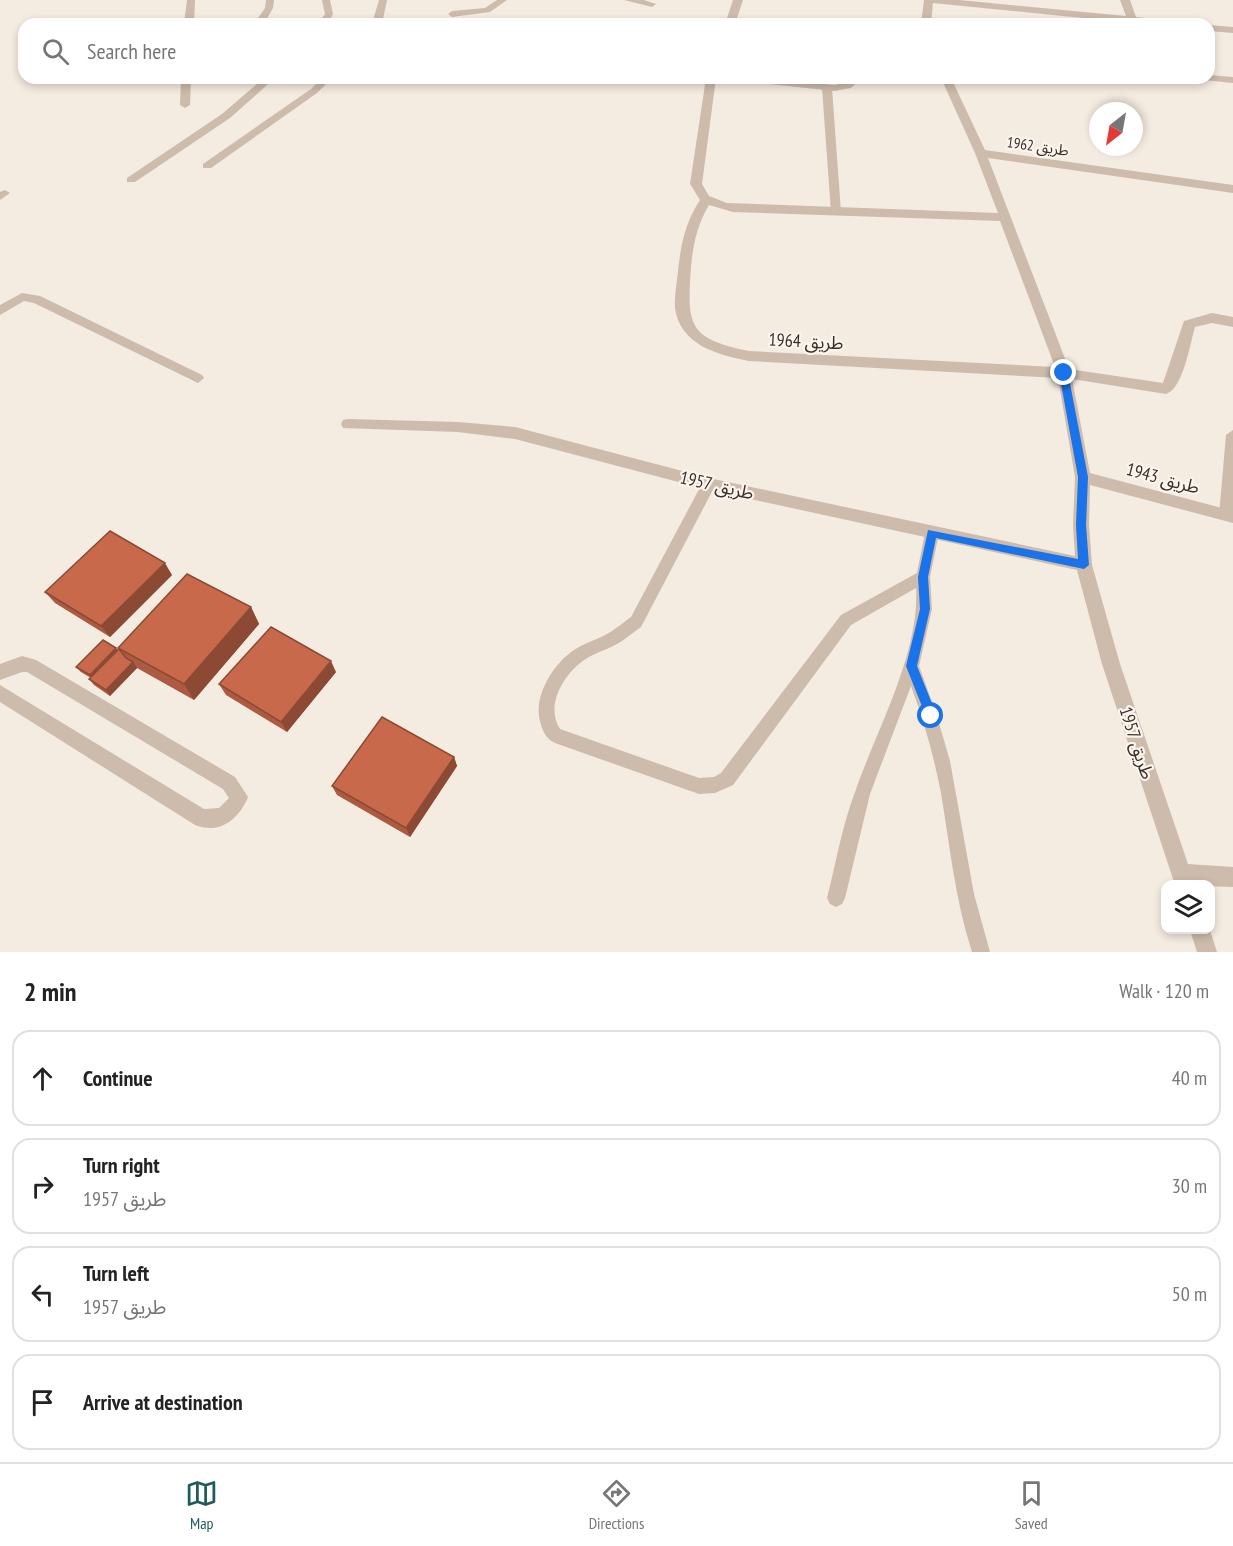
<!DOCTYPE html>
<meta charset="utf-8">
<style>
body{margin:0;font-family:"PT Sans Narrow","Noto Sans Arabic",sans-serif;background:#f2f2f2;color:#222}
.controls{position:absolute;right:18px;bottom:18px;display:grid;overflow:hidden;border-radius:12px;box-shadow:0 3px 9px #0003}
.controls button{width:54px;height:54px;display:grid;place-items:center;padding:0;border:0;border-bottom:2px solid #e0e0e0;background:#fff;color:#222;font:30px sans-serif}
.compass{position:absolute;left:1089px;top:102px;width:54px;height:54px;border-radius:50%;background:#fff;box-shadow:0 3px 9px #0003;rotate:211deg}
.stop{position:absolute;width:18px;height:18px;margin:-14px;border:4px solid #1a73e8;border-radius:50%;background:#fff}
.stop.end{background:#1a73e8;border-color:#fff;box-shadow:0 2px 6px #0008}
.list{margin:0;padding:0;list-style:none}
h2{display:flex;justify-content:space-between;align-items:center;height:78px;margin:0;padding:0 24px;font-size:26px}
h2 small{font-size:20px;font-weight:400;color:#767676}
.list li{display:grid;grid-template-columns:39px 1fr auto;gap:18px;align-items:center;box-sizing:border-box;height:96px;margin:0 12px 12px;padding:0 12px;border:2px solid #e0e0e0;border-radius:18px}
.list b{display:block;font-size:22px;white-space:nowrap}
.list p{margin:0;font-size:20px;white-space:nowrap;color:#767676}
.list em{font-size:20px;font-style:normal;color:#767676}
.icon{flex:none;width:33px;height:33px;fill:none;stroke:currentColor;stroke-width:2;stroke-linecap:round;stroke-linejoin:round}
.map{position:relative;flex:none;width:1233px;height:952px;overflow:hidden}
.search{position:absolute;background:#fff;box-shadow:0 3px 9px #0003;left:18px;right:18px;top:18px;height:66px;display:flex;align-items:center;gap:15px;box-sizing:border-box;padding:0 21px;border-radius:18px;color:#767676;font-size:22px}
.sheet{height:510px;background:#fff}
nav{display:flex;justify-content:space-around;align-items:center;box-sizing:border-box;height:84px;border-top:2px solid #e0e0e0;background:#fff;font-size:16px;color:#767676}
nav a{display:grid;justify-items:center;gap:3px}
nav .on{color:#1f5a5e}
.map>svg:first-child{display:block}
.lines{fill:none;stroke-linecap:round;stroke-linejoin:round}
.service{fill:#cdbbac;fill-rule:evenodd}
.minor{fill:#cdbbac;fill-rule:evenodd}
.wall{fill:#ac5a40}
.shaded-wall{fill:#8c4a34}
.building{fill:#c8694b;stroke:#8c4a34;stroke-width:1.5}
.route{fill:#1a73e8}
.labels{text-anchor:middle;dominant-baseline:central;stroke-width:4.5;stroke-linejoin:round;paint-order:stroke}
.far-street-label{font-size:15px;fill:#3b302b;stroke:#fbf5ee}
.street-label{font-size:18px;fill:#3b302b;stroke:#fbf5ee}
</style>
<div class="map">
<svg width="1233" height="952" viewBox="0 0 1233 952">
<rect width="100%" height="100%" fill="#f4ebe1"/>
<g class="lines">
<!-- service -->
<path class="service" d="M187 0H195L194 24H184Z
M266 0H274L273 8 264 24H254L265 8Z
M322 0H330L333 14 328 24H318L325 14Z
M379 0H387L382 24H372Z
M497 0H507L490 12 452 17 448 14 452 11 485 8Z
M624 0H644L656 4 652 7Z
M181 78H191L190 105 185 108 180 105Z
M264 78H275L230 118 135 182H127V178L222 114Z
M322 78H332L317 93 211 168H203V164L311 89Z
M827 85 832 88 841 212 836 215 831 212 822 88Z
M5 190 10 193 0 200V192Z
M22 293 40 296 202 375 204 378 198 383 194 381 34 303 24 301 0 315V305Z
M1233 430V514L1231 519H1221L1219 515 1226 435Z
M709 479 714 480 716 484 641 627C635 631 629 636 622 641 610 649 596 652 584 660 563 675 545 706 560 729L699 778 714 777 721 773 841 615 917 573 925 533 927 529 932 527 937 529 939 533 930 577 932 609 919 666 936 713 950 761 974 894 990 952H972C955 900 950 847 941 793 934 757 924 721 911 686L870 794 845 898 842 904 836 907 830 904 827 898C836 863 842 826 855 792 876 731 920 653 916 588L851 625 733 785 715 793 699 794 555 743C546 739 542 730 540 721 533 696 554 663 574 650 586 642 600 639 612 631 618 627 624 622 631 617L704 480Z"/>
<!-- minor -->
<path class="minor" d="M733 0H743L735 24H725Z
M924 0H959L1126 16 1120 0H1130L1136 17 1172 21 1177 24H1142L933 3 931 24H921Z
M1209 25 1233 27V33L1209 31Z
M1209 75 1233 77V83L1204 80 1203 78H1209Z
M706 78H716L702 184 709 196 727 203 998 213 975 153 941 78H951L985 150 1233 185V193L988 158 1069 369 1163 383 1184 321 1212 313 1233 317V327L1212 323 1195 327C1190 344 1183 389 1166 394L1072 379 1090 473 1233 511V523L1090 485 1089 525 1092 565 1120 664 1188 864 1233 867V887L1175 885 1102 664 1077 570 709 490 515 439 458 432 343 428 341 424 343 420 348 419 458 422 515 427 709 478 1075 556 1073 525 1075 477 1058 378 749 361C718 355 680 345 675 308 674 296 677 283 678 271 681 244 685 223 700 200L690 184ZM709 205 733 212 1000 221 1055 367 749 351C687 339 687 324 691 267 693 245 697 225 709 205Z
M736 78H771L834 85C845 83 851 78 862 78L851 88 834 91 741 81Z
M22 656 36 660 235 777 248 797C239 819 220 835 195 825L0 702V685L204 809 219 808 229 798 223 789 27 672H22L0 680V664Z
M1190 930H1210L1217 952H1197Z"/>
</g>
<!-- wall -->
<path class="wall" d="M172 575 110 637 55 603 45 592Z
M251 607 259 624 194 700 137 668 110 696 94 685 89 679 91 678 81 672 76 667 118 650Z
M336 672 287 732 226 695 219 684Z
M454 757 457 766 410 837 337 795 332 786Z"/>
<!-- shaded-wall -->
<path class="shaded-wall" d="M165 563 172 575 110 637 101 626Z
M251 607 259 624 194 700 184 684Z
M116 648 121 654 95 681 90 675Z
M331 661 336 672 287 732 281 722Z
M133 662 137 668 110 696 106 690Z
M454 757 457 766 410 837 406 828Z"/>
<!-- building -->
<path class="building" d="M110 531 165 563 101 626 45 592Z
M187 574 251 607 184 684 118 648Z
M271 627 331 661 281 722 219 684Z
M103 640 116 648 90 675 76 667Z
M119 649 126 658 133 662 106 690 89 679Z
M382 717 454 757 406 828 332 786Z"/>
<!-- route -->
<path class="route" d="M1064 370 1068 373 1088 477 1086 525 1089 565 1084 569 936 538 928 577 930 609 917 666 937 716 935 719H927L906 666 920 609 918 577 928 530 1078 559 1076 525 1078 477 1059 373Z"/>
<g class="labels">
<!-- far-street labels -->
<g class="far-street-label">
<text transform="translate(1038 146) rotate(8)">طريق 1962</text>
</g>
<!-- street labels -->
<g class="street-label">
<text transform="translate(806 341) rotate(3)">طريق 1964</text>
<text transform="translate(1163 478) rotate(15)">طريق 1943</text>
<text transform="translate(717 485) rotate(13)">طريق 1957</text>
<text transform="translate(1137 743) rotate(72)">طريق 1957</text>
</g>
</g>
</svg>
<div class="controls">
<button><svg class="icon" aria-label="layers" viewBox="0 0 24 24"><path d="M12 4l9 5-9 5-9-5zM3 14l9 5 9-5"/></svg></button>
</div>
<svg class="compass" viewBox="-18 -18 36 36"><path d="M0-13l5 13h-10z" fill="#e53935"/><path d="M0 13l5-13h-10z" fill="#767676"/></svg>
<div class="stop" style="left:931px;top:716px"></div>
<div class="stop end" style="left:1064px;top:373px"></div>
<div class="search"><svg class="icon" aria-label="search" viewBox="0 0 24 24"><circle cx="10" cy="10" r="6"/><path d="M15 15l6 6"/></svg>Search here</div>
</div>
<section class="sheet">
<h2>2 min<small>Walk · 120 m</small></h2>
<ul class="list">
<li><svg class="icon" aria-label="ahead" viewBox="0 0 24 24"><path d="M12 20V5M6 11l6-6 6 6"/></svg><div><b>Continue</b></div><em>40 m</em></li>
<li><svg class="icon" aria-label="right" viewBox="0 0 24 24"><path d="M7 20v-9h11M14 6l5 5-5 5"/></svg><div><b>Turn right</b><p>طريق 1957</p></div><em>30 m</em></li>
<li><svg class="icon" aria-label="left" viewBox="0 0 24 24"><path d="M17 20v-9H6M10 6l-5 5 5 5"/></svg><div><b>Turn left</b><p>طريق 1957</p></div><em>50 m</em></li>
<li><svg class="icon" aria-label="arrive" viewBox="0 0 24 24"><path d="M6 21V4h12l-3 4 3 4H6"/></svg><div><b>Arrive at destination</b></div></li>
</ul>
</section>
<nav>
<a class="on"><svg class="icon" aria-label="map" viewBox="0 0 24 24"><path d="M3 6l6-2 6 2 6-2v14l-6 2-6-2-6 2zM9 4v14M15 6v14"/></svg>Map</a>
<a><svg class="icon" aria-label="directions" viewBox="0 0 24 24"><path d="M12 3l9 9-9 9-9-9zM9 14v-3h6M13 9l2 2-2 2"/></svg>Directions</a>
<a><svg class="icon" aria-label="saved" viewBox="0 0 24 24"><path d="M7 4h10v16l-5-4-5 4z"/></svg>Saved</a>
</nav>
